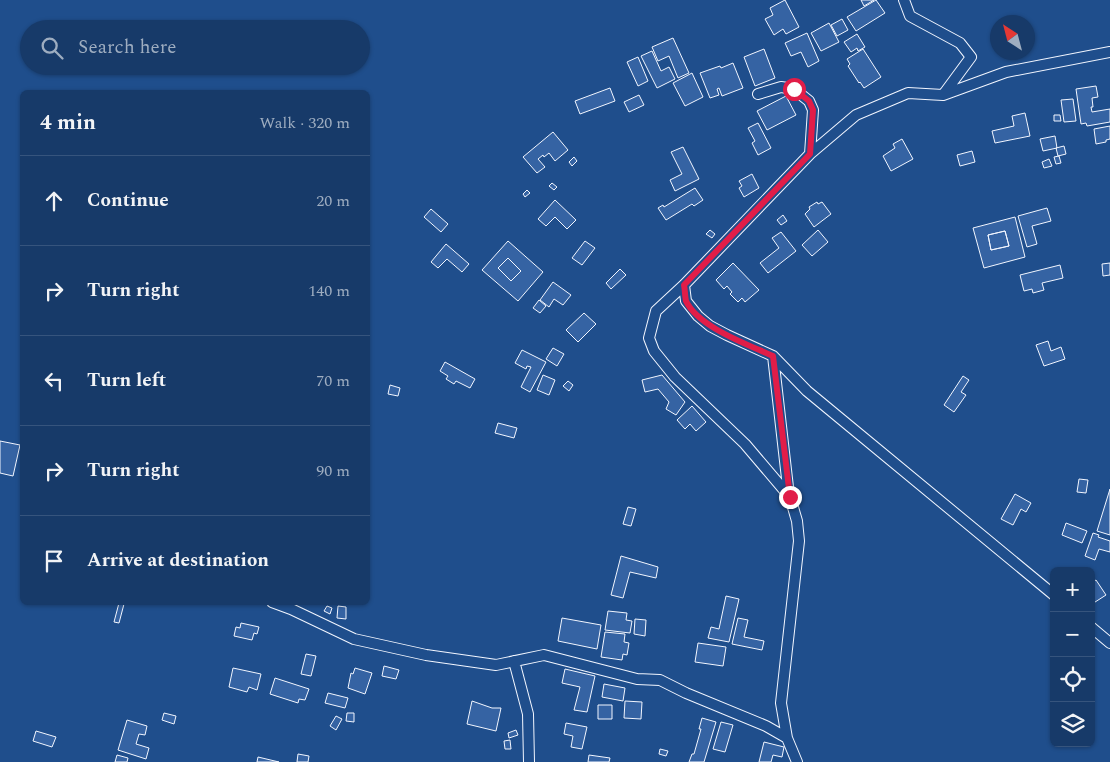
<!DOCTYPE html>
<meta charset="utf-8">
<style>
body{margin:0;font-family:Spectral,serif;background:#20416f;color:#f1f3f6}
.controls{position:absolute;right:15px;bottom:15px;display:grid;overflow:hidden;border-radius:8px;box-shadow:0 1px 4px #0004}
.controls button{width:45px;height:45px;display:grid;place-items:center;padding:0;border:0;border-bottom:1px solid #36547d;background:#173a69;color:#f1f3f6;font:25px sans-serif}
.compass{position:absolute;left:990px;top:15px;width:45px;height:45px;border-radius:50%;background:#173a69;box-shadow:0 1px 4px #0004;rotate:324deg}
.stop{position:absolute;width:15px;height:15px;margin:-11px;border:4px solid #e11d48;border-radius:50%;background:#fff}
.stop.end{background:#e11d48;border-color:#fff;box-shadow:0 1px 5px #0008}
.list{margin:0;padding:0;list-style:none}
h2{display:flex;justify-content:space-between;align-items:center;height:65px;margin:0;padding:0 20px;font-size:21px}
h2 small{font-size:16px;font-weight:400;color:#9eadc0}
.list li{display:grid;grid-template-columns:32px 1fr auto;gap:15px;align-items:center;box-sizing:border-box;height:90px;padding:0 20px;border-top:1px solid #36547d}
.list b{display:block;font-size:19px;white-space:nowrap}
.list em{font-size:16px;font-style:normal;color:#9eadc0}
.icon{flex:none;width:28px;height:28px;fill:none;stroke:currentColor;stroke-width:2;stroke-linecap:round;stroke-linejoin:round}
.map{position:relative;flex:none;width:1110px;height:762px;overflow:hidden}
.search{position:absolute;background:#173a69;box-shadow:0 1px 4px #0004;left:20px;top:20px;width:350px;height:55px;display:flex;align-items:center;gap:12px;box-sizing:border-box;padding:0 18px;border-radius:28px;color:#9eadc0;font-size:19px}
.panel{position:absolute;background:#173a69;box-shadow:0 1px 4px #0004;left:20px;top:90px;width:350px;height:515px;border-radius:8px}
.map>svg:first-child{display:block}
.building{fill:#3563a3;stroke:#f2f6ff;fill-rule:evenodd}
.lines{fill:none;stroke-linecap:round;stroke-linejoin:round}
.street-casing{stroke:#f2f6ff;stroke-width:12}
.street{stroke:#1f4e8c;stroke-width:10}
.route{stroke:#e11d48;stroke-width:6}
</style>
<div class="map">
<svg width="1110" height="762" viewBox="0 0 1110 762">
<rect width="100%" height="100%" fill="#1f4e8c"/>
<!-- building -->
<path class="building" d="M785 0 799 27 786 34 783 29 774 35 765 19 773 15 770 8Z
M861 0H874L864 6Z
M876 0 885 13 856 31 847 17Z
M842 19 848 30 837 36 831 25Z
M829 23 839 42 821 51 811 33Z
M807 33 819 61 808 67 801 52 791 56 785 43Z
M857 34 865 47 858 51 857 48 851 52 844 42Z
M673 38 689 73 678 78 669 56 658 61 652 47Z
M764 49 775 78 755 86 744 57Z
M863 49 881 77 864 88 860 82 859 83 848 66 850 64 847 59Z
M652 51 661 71 669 67 675 79 657 88 641 56Z
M638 57 648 81 638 86 627 62Z
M733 63 743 88 722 96 719 88 717 89 719 95 710 98 700 73 720 66 721 68Z
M692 73 703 97 685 106 673 83Z
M1096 86 1098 97 1092 98 1093 107H1091L1092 112 1110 109V122L1087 126 1086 123 1081 124 1076 89Z
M610 88 615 101 580 114 575 101Z
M639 95 644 105 629 112 624 102Z
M786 96 796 115 767 130 757 111Z
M1073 99 1076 121 1064 122 1061 100Z
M1025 113 1030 136 995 143 992 131 1014 126 1012 116Z
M1054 115H1060L1061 121H1054Z
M758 123 771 148 758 155 752 143 755 141 748 128Z
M1110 126V139L1106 140V142L1096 144 1094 129Z
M553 132 568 150 555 161 549 153 544 157 543 155 538 159 545 167 537 173 523 157Z
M1055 136 1057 148 1043 151 1040 139Z
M902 139 913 159 891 171 883 156 895 148 893 144Z
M1064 146 1066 154 1058 156 1056 148Z
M683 147 699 179 675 191 670 180 682 174 671 152Z
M972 151 975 162 960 166 957 155Z
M1059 156 1061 163 1056 164 1054 157Z
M574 157 577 161 572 166 569 162Z
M1049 159 1052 166 1044 168 1042 162Z
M752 174 759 188 744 197 739 188 742 186 739 181Z
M552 183 557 187 554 190 549 186Z
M695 188 703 200 694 206 692 204 666 220 658 208 663 205 664 207Z
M527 190 530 193 525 197 523 194Z
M555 200 576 220 567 229 555 217 546 226 538 219Z
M817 202 818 204 822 202 831 214 814 227 805 214 810 209 809 207Z
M1047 208 1051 221 1032 226 1037 244 1027 247 1018 216Z
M431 209 448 224 441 232 424 217Z
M783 215 787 221 781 225 777 220Z
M1015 217 1025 257 984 268 973 228ZM1005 231 1009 246 991 250 988 235Z
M710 230 715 234 712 238 706 234Z
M818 230 828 242 812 256 802 245Z
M1005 231 1009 246 991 250 988 235Z
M781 232 796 251 768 273 760 263 779 248 772 238Z
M508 241 543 272 518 301 482 270ZM508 258 521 271 511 281 498 268Z
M585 241 595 248 582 265 572 258Z
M446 244 469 264 462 272 447 259 438 268 431 262Z
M508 258 521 271 511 281 498 268Z
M733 263 759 290 745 302 742 298 738 302 730 294 732 292 727 286 724 289 716 280Z
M1110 263V275L1103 276 1102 264Z
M1060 265 1063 278 1042 283 1044 290 1033 293 1032 289 1024 291 1020 275Z
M620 269 626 275 611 289 606 283Z
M553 282 571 295 563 305 554 299 549 307 540 300Z
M539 300 546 306 540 313 533 308Z
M584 313 596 324 578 342 566 330Z
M1048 341 1051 351 1061 347 1065 359 1044 366 1036 345Z
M553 348 564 354 557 366 546 359Z
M522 350 546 362 530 392 521 387 531 367 527 366 526 369 515 363Z
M445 362 475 379 470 388 456 381 454 384 446 379 448 376 440 371Z
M543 375 555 380 549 395 537 390Z
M662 375 685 402 676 415 666 409 669 402 658 389 645 392 642 380Z
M963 376 969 380 961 392 966 395 954 412 944 405Z
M568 381 573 385 569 391 563 386Z
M390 385 400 388 398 396 388 394Z
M692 406 706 422 696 431 690 424 685 429 677 420Z
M498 423 517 428 514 438 495 433Z
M0 441 20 445 13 476 0 473Z
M1079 479 1088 480 1086 493 1077 492Z
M1110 489V535L1097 531Z
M1015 494 1031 503 1026 512 1021 509 1013 525 1001 519Z
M628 507 636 509 631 526 623 524Z
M1066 523 1087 531 1082 543 1062 535Z
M1093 533 1099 535 1098 537 1110 541V552L1099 549 1095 560 1085 556Z
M621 556 658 567 656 578 630 572 623 598 611 595Z
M1096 580 1106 595 1092 604 1091 583Z
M726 596 739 599 729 642 708 638 711 627 719 629Z
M119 603 124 604 119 623 114 622Z
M327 606 332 608 330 614 324 611Z
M338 606 346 607V619L337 618Z
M608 611 627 613 626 620 632 621 630 633 605 630Z
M562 618 601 625 597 649 558 641Z
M738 618 748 620 744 637 764 641 762 650 732 644Z
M635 619 646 620 645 636 634 634Z
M241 623 259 627 257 634 254 633 252 640 234 636 236 627 240 628Z
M605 632 625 634 624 642 629 643 627 655 623 654 622 660 601 657Z
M698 643 726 647 723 666 695 662Z
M306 654 316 656 311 676 301 674Z
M384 666 399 670 396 679 382 676Z
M233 668 261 674 257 690 249 687 247 692 229 687Z
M355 668 372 673 365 694 348 688 351 673 353 674Z
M565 669 595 676 587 712 574 710 580 687 562 683Z
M275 678 309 689 305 700 299 699 298 703 270 694Z
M604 684 625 688 623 701 602 697Z
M328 693 348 698 345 708 325 703Z
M472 701 492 708H501L496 731 467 724Z
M625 701 642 702 641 719 624 718Z
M598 705H612V719H598Z
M164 713 176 716 174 724 162 720Z
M347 713H354V722L346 721Z
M336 716 342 719 336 730 330 726Z
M702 718 716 722 704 762H689L692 754H694L701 729H699Z
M127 720 147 726 145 735 139 734 136 744 149 748 146 759 118 750Z
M721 722 733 725 725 752 713 749Z
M566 723 587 727 582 749 571 747 573 736 564 734Z
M516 730 518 735 509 738 508 733Z
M36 731 56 737 52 747 33 741Z
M510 740 511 749H505L504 741Z
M764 742 784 747 782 757 773 755 771 762H759Z
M660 749 668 751 666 756 659 754Z
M298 754 309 756 308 762H297Z
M117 755 128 758 127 762H115Z
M589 755 610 758 609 762H588Z
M258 757 279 762H257Z"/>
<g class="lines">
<defs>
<path id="street" d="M904 0 910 16 960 43 971 57 943 95
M758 94 781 87 794 89 809 101 813 110 810 154
M684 285 686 301 698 316 710 326 727 335 773 356 807 391 1054 595
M773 356 789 496
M272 602 291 609 354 639 426 655 496 665 544 655 637 679 660 680 686 693 766 726 787 738
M1091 627 1110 643
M514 661 528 714 529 762
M797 762 787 738 781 703 799 541 797 521 790 497 745 444 675 377 654 351 649 338 656 311 684 285 810 154 856 115 908 93 943 95 1006 72 1110 52"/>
</defs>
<!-- street casing -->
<use href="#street" class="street-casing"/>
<!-- street -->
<use href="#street" class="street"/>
</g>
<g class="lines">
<!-- route -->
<path class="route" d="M790 497 773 356C749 345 698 327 686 301 685 297 685 290 684 285L810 154 813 110 809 101 794 89"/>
</g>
</svg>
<div class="controls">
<button>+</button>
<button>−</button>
<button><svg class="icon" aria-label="locate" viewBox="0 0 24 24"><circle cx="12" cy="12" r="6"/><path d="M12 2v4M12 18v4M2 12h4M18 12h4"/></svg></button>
<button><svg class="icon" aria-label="layers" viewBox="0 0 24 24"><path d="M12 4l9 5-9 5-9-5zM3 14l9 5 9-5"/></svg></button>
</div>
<svg class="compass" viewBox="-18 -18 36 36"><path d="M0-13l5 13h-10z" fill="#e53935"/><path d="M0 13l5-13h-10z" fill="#9eadc0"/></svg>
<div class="stop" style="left:794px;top:89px"></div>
<div class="stop end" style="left:790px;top:497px"></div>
<div class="search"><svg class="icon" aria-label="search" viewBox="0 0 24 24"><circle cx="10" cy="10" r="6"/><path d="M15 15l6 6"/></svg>Search here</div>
<section class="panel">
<h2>4 min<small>Walk · 320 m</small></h2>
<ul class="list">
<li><svg class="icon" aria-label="ahead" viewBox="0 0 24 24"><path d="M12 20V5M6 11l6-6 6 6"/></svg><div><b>Continue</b></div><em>20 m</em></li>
<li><svg class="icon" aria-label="right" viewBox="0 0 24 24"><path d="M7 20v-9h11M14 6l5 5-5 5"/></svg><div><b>Turn right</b></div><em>140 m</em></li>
<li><svg class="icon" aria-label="left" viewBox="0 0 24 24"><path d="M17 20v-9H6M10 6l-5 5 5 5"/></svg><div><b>Turn left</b></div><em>70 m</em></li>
<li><svg class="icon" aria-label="right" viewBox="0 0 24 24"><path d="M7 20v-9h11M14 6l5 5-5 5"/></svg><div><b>Turn right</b></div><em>90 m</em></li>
<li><svg class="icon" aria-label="arrive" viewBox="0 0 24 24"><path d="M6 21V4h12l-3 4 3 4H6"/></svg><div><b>Arrive at destination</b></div></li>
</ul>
</section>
</div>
